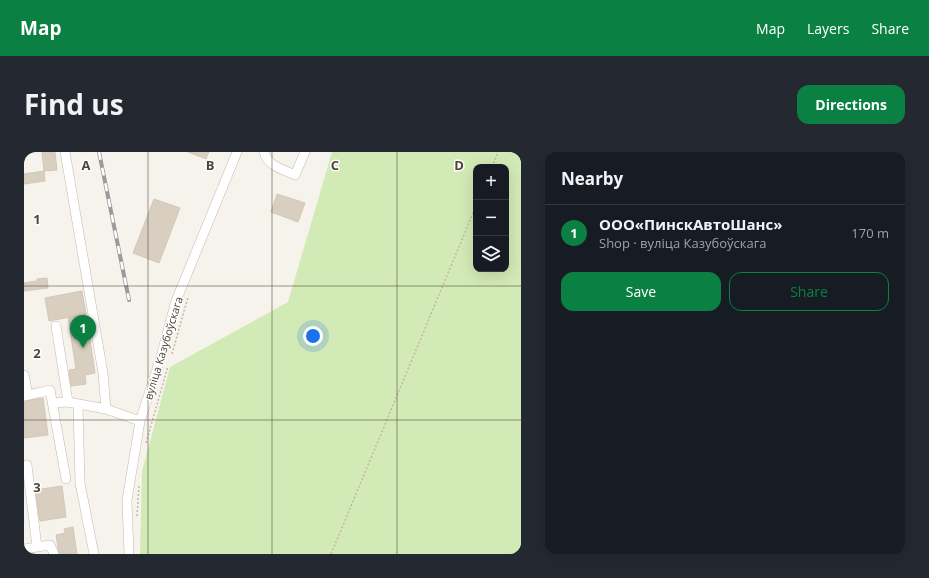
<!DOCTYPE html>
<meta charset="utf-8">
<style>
body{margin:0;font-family:"Open Sans",sans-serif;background:#242831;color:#f1f3f6}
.controls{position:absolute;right:12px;top:12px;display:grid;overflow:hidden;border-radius:8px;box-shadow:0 4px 16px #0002}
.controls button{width:36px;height:36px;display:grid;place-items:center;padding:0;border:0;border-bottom:1px solid #363941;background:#171b24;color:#f1f3f6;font:20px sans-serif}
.you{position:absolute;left:289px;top:184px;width:14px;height:14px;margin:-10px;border:3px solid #fff;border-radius:50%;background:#1a73e8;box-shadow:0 0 0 6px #1a73e833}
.badge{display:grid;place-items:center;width:26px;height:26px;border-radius:50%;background:#0b8043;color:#fff;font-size:13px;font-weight:700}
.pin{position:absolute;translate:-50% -33px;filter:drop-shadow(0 1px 2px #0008)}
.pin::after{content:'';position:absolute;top:21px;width:14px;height:12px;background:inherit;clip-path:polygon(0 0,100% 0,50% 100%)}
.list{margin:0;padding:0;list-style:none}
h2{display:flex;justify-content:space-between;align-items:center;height:52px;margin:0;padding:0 16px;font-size:17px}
h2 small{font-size:13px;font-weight:400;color:#9ea1a6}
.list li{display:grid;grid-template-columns:26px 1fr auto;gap:12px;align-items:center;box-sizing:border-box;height:56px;padding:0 16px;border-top:1px solid #363941}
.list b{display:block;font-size:15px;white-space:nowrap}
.list p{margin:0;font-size:13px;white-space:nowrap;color:#9ea1a6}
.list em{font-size:13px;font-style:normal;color:#9ea1a6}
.actions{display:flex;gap:8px;padding:12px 16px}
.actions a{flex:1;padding:9px 0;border:1px solid #0b8043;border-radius:12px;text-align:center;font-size:14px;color:#0b8043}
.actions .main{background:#0b8043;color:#fff}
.icon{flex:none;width:22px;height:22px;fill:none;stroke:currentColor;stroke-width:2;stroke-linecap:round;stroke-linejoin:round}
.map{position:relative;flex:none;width:497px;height:402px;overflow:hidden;border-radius:12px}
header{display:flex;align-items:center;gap:24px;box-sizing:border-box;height:56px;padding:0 20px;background:#0b8043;color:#fff}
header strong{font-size:19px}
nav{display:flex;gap:22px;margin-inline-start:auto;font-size:14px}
.intro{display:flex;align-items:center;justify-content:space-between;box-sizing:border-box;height:96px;padding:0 24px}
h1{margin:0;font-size:28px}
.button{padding:10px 18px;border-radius:12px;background:#0b8043;color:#fff;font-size:14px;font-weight:700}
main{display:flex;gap:24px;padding:0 24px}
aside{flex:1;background:#171b24;border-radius:12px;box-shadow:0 4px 16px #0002}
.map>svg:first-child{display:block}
.green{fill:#d2eab5;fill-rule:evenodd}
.building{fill:#d8cfc1;stroke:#d3c7b4}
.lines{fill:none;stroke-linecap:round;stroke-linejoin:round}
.minor-casing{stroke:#c2bbae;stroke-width:10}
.path{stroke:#c4b79f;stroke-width:1.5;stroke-dasharray:2 2;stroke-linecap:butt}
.minor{stroke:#fff;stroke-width:9}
.rail-casing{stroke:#9a9a9a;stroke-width:4}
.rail{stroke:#fff;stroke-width:2.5;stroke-dasharray:8;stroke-linecap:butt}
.grid{fill:none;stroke:#4b4439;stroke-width:1;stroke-opacity:0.55}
.labels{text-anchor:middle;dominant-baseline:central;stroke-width:3;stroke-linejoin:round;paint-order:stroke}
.street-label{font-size:11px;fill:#4b4439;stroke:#fff}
.grid-label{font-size:13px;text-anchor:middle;font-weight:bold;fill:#4b4439;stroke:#fff;stroke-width:3;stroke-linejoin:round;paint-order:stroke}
</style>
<header>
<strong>Map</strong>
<nav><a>Map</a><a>Layers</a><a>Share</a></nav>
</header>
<div class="intro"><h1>Find us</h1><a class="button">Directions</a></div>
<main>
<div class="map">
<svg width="497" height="402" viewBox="0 0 497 402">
<rect width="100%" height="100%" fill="#f6f3ec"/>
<!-- green -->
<path class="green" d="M308 0H497V402H116L118 319 146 215 264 150ZM452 15H482V117H452Z"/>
<!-- building -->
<path class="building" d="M18 0H31L33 18 20 19Z
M164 0H185L182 7Z
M20 19 21 29 0 32V22Z
M253 42 281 51 274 70 247 60Z
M130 47 156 56 135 111 109 101Z
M23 126 24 136 0 139V131L13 129V127Z
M58 139 62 162 25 169 21 146Z
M62 162 71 221 61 223 62 232 47 234 45 218 52 217 44 165Z
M19 246 24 283 0 286V249Z
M38 334 42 365 16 369 11 338Z
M49 375 53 402H35L32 383 41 381 40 377Z"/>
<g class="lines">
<defs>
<path id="minor" d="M41 0 79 221 82 257
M240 0C244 14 258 17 271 23L281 0
M32 174 44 250
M0 223 4 243
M0 244 26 238 42 327
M29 251 44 250 82 257 116 269
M54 253 56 331 70 402
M3 313 13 395
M0 397 26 393 30 402
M105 402 103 348 116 269 136 208 152 149 213 0"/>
</defs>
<!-- minor casing -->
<use href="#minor" class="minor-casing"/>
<!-- path -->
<path class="path" d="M468 15 474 0
M148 202 164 145
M122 291 144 214
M113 364 115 334
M307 402 452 54"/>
<!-- minor -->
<use href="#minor" class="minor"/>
<defs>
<path id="rail" d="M75 0 105 148"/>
</defs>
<!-- rail casing -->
<use href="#rail" class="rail-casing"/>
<!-- rail -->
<use href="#rail" class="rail"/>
</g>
<!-- grid -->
<path class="grid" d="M124 0V402M248 0V402M373 0V402M0 134H497M0 268H497"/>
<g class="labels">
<!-- street labels -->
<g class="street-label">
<text transform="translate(139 196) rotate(-73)">вуліца Казубоўскага</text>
</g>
</g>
<g class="grid-label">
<text x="62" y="18">A</text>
<text x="186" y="18">B</text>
<text x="311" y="18">C</text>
<text x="435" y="18">D</text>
<text x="13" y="72">1</text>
<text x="13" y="206">2</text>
<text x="13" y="340">3</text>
</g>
</svg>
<div class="controls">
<button>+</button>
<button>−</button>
<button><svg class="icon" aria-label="layers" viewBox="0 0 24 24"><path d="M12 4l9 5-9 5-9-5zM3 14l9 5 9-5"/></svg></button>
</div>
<div class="you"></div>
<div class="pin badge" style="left:59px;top:196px">1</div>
</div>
<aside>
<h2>Nearby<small></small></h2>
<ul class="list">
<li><span class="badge">1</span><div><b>ООО«ПинскАвтоШанс»</b><p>Shop · вуліца Казубоўскага</p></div><em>170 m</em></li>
</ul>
<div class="actions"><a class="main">Save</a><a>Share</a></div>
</aside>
</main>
